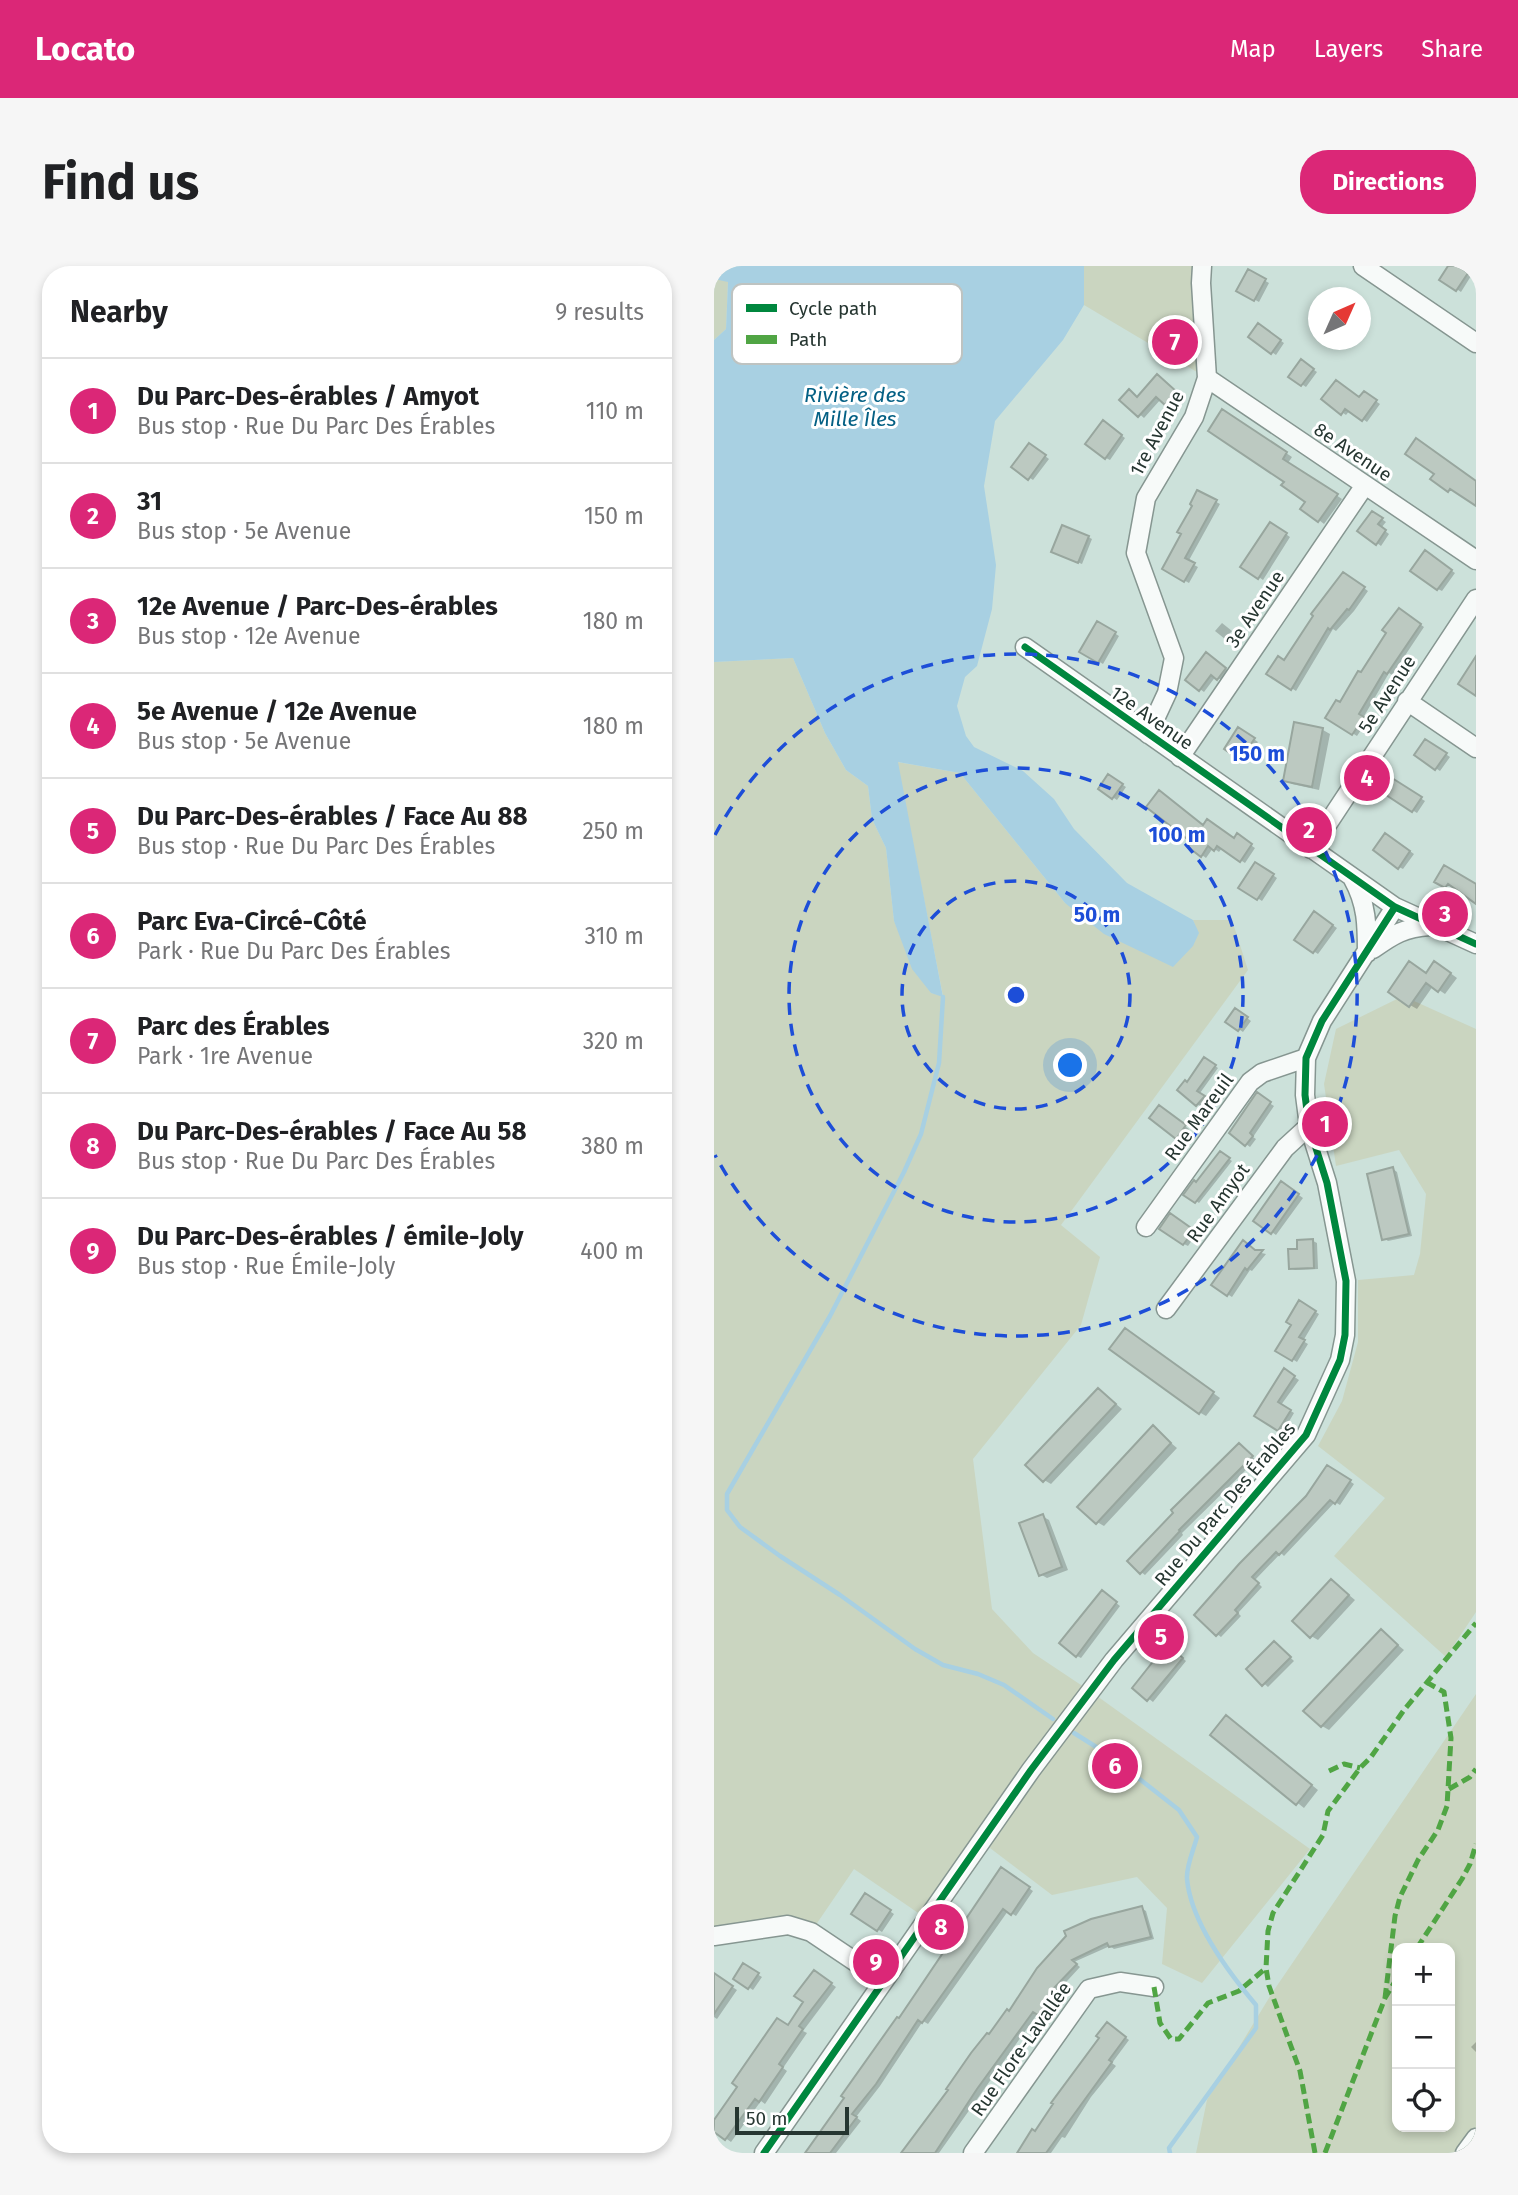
<!DOCTYPE html>
<meta charset="utf-8">
<style>
body{margin:0;font-family:"Fira Sans",sans-serif;background:#f6f6f6;color:#202124}
.controls{position:absolute;right:21px;bottom:21px;display:grid;overflow:hidden;border-radius:14px;box-shadow:0 4px 10px #0003}
.controls button{width:63px;height:63px;display:grid;place-items:center;padding:0;border:0;border-bottom:2px solid #e0e0e0;background:#fff;color:#202124;font:35px sans-serif}
.compass{position:absolute;left:594px;top:21px;width:63px;height:63px;border-radius:50%;background:#fff;box-shadow:0 4px 10px #0003;rotate:45deg}
.scale{position:absolute;left:21px;bottom:18px;width:114px;box-sizing:border-box;padding-left:7px;border:4px solid #263631;border-top:0;font-size:19px;line-height:24px;white-space:nowrap;color:#263631;-webkit-text-stroke:5px #fff;paint-order:stroke}
.you{position:absolute;left:357px;top:800px;width:24px;height:24px;margin:-18px;border:5px solid #fff;border-radius:50%;background:#1a73e8;box-shadow:0 0 0 10px #1a73e833}
.badge{display:grid;place-items:center;width:46px;height:46px;border-radius:50%;background:#db2777;color:#fff;font-size:23px;font-weight:700}
.pin{position:absolute;translate:-50% -50%;border:4px solid #fff;box-shadow:0 2px 7px #0006}
.list{margin:0;padding:0;list-style:none}
h2{display:flex;justify-content:space-between;align-items:center;height:91px;margin:0;padding:0 28px;font-size:30px}
h2 small{font-size:23px;font-weight:400;color:#757577}
.list li{display:grid;grid-template-columns:46px 1fr auto;gap:21px;align-items:center;box-sizing:border-box;height:105px;padding:0 28px;border-top:2px solid #e0e0e0}
.list b{display:block;font-size:26px;white-space:nowrap}
.list p{margin:0;font-size:23px;white-space:nowrap;color:#757577}
.list em{font-size:23px;font-style:normal;color:#757577}
.icon{flex:none;width:38px;height:38px;fill:none;stroke:currentColor;stroke-width:2;stroke-linecap:round;stroke-linejoin:round}
.map{position:relative;flex:none;width:762px;height:1887px;overflow:hidden;border-radius:28px}
header{display:flex;align-items:center;gap:42px;box-sizing:border-box;height:98px;padding:0 35px;background:#db2777;color:#fff}
header strong{font-size:33px}
nav{display:flex;gap:38px;margin-inline-start:auto;font-size:24px}
.intro{display:flex;align-items:center;justify-content:space-between;box-sizing:border-box;height:168px;padding:0 42px}
h1{margin:0;font-size:49px}
.button{padding:18px 32px;border-radius:28px;background:#db2777;color:#fff;font-size:24px;font-weight:700}
main{display:flex;gap:42px;padding:0 42px}
aside{flex:1;background:#fff;border-radius:28px;box-shadow:0 4px 10px #0003}
.map>svg:first-child{display:block}
.green{fill:#cad5c0;fill-rule:evenodd}
.water{fill:#a8d0e2}
.shadow{fill:#0003}
.lines{fill:none;stroke-linecap:round;stroke-linejoin:round}
.stream{stroke:#a8d0e2;stroke-width:4.5}
.building{fill:#bcc9c1;stroke:#98a69e;stroke-width:2}
.minor-casing{stroke:#869691;stroke-width:21}
.minor{stroke:#f7faf9;stroke-width:18}
.quiet{stroke:#50a544;stroke-width:5;stroke-dasharray:10 5;stroke-linecap:butt}
.cycleway-casing{stroke:#fff;stroke-width:11}
.cycleway{stroke:#00873e;stroke-width:7}
.ring{fill:none;stroke:#1d4ed8;stroke-width:3.5;stroke-dasharray:12 9}
.labels{text-anchor:middle;dominant-baseline:central;stroke-width:6;stroke-linejoin:round;paint-order:stroke}
.street-label{font-size:19px;fill:#263631;stroke:#fff}
.water-label{font-size:21px;font-style:italic;fill:#046084;stroke:#fff}
.key{fill:#fff;stroke:#bec3c1;stroke-width:2}
.key-label{font-size:19px;fill:#263631}
.centre{fill:#1d4ed8;stroke:#fff;stroke-width:3.5}
.ring-label{font-size:21px;text-anchor:middle;font-weight:bold;fill:#1d4ed8;stroke:#fff;stroke-width:6;stroke-linejoin:round;paint-order:stroke}
</style>
<header>
<strong>Locato</strong>
<nav><a>Map</a><a>Layers</a><a>Share</a></nav>
</header>
<div class="intro"><h1>Find us</h1><a class="button">Directions</a></div>
<main>
<aside>
<h2>Nearby<small>9 results</small></h2>
<ul class="list">
<li><span class="badge">1</span><div><b>Du Parc-Des-érables / Amyot</b><p>Bus stop · Rue Du Parc Des Érables</p></div><em>110 m</em></li>
<li><span class="badge">2</span><div><b>31</b><p>Bus stop · 5e Avenue</p></div><em>150 m</em></li>
<li><span class="badge">3</span><div><b>12e Avenue / Parc-Des-érables</b><p>Bus stop · 12e Avenue</p></div><em>180 m</em></li>
<li><span class="badge">4</span><div><b>5e Avenue / 12e Avenue</b><p>Bus stop · 5e Avenue</p></div><em>180 m</em></li>
<li><span class="badge">5</span><div><b>Du Parc-Des-érables / Face Au 88</b><p>Bus stop · Rue Du Parc Des Érables</p></div><em>250 m</em></li>
<li><span class="badge">6</span><div><b>Parc Eva-Circé-Côté</b><p>Park · Rue Du Parc Des Érables</p></div><em>310 m</em></li>
<li><span class="badge">7</span><div><b>Parc des Érables</b><p>Park · 1re Avenue</p></div><em>320 m</em></li>
<li><span class="badge">8</span><div><b>Du Parc-Des-érables / Face Au 58</b><p>Bus stop · Rue Du Parc Des Érables</p></div><em>380 m</em></li>
<li><span class="badge">9</span><div><b>Du Parc-Des-érables / émile-Joly</b><p>Bus stop · Rue Émile-Joly</p></div><em>400 m</em></li>
</ul>
</aside>
<div class="map">
<svg width="762" height="1887" viewBox="0 0 762 1887">
<rect width="100%" height="100%" fill="#cce1da"/>
<!-- green -->
<path class="green" d="M370 0H489L493 112 370 39Z
M0 13 14 15 12 63 0 74Z
M79 392 111 467 132 504 154 520 158 553 172 582 180 655 217 727 229 730 183 496 246 507 351 637 484 667 479 654H518L534 704 347 959 386 991 367 1059 259 1193 278 1343 319 1387 376 1425 596 1583 488 1717 448 1698 453 1642 423 1611 338 1629 268 1576 213 1653 140 1603 97 1666 0 1670V396Z
M689 730 762 763V1346L732 1391 620 1290 671 1232 604 1180 628 1135 644 1076V1014L700 1009 706 988 712 928 685 884 622 900 610 818 622 763Z
M762 1428V1887H482L493 1834 558 1727ZM683 1682H736V1861H683Z"/>
<!-- water -->
<path class="water" d="M0 0H370V39L349 74 281 155 270 220 282 299 278 343 263 400 251 411 243 440 252 470 260 481 309 505 340 533 360 563 413 617 479 654 485 667 479 680 459 701 390 668 351 637 246 507 184 496 229 731 217 727 198 703 180 655 172 582 158 553 154 520 132 504 111 467 79 392 0 396V74L12 63 14 16 0 13Z"/>
<!-- shadow -->
<path class="shadow" d="M737 0H742L757 10 747 26 728 13Z
M534 5 555 17 545 36 524 24Z
M646 39 654 45 646 55Z
M548 62 570 77 562 89 536 71Z
M591 98 603 106 592 121 577 111Z
M448 113 466 130 457 140 447 133 430 152 408 133 424 132Z
M650 127 666 138 653 156 636 144 632 149 609 133H646Z
M514 148 578 191 574 197 628 233 610 258 605 254 594 236 572 215Z
M393 159 411 172 396 194 392 192Z
M319 181 335 193 319 214 300 201Z
M484 226 506 238 474 296 484 301 475 317 450 303 470 268Z
M659 247 672 256 667 262 675 268 667 280 663 277Z
M557 258 576 271 549 314 529 300Z
M374 271 378 273 368 298 343 288Z
M715 289 741 307 728 325 724 323Z
M633 310 654 325 640 345 622 365 619 363 582 425 555 407 570 396 602 350Z
M689 346 710 361 678 409 675 407 649 452 653 455 643 470 613 451 626 438Z
M384 357 405 370 389 398 367 385Z
M508 357 518 365 511 373 501 365Z
M496 391 515 405 508 415 502 410 490 426 473 414Z
M581 458 609 464 616 468 605 524 578 518 571 514Z
M525 463 544 476 531 494 512 482Z
M712 475 736 491 726 505 702 489Z
M395 510 412 521 403 534 386 523Z
M679 515 711 535 703 547 671 527Z
M490 561 520 574 523 570 541 582 531 597 508 582 505 586 499 582 492 592 488 589Z
M676 571 700 588 689 603 685 601Z
M542 598 563 612 548 635 527 621Z
M605 650 623 662 604 688 582 674Z
M728 701 743 712 731 728 719 720 703 743 696 739 713 709Z
M525 746 537 755 529 766 513 755Z
M491 793 504 802 486 827 493 833 487 841 465 824 473 818Z
M543 829 560 840 539 871 542 873 536 881 517 867Z
M449 844 475 863 467 874 463 871Z
M506 887 518 895 485 937 472 928 483 918Z
M679 903 683 906 698 970 674 975 670 972Z
M572 920 589 932 562 969 542 955Z
M461 952 483 967 474 980 470 978Z
M599 975 603 977 604 1003 581 1004 576 1002Z
M543 986 552 988 538 1005 536 1004 518 1031 499 1019Z
M586 1037 605 1048 589 1075 594 1078 583 1096 564 1084 579 1059Z
M418 1068 506 1132 492 1150 485 1146Z
M570 1104 585 1114 567 1139 580 1147 569 1166 542 1149Z
M385 1124 408 1143 337 1218 330 1214Z
M439 1162 463 1182 390 1260 383 1256Z
M526 1179 542 1194 468 1267 469 1269 431 1309 427 1306Z
M614 1201 640 1218 626 1239 621 1236 570 1290 567 1287 541 1314 548 1321 524 1347 527 1350 507 1371 503 1368 482 1349 593 1231Z
M328 1250 335 1254 354 1304 333 1312 326 1308Z
M618 1315 641 1334 604 1374 597 1370Z
M392 1329 406 1340 367 1392 363 1390Z
M667 1365 690 1384 615 1464 608 1460Z
M561 1377 580 1395 554 1421 534 1403Z
M458 1383 472 1395 439 1436 421 1422Z
M519 1456 604 1524 590 1542 498 1469Z
M288 1604 319 1625 302 1650 294 1645 214 1758 209 1755 166 1820 142 1851 147 1855 122 1887H93Z
M151 1629 180 1648 168 1666 139 1648Z
M427 1642 432 1645 440 1673 400 1683 396 1680 360 1696 366 1701 342 1727 344 1728 329 1750 324 1747 225 1887H192L276 1770 296 1747 324 1703Z
M30 1700 48 1711 39 1724 21 1712Z
M0 1709 23 1724 3 1753 0 1751Z
M105 1709 122 1721 89 1765 93 1767 69 1802 73 1805 51 1838 47 1835 17 1876 0 1864V1857L74 1761Z
M397 1761 415 1774 398 1797 402 1800 377 1831 351 1872 348 1871 337 1887H304L322 1868Z
M762 1776V1786L757 1781Z"/>
<g class="lines">
<!-- stream -->
<path class="stream" d="M229 731 225 797 207 868 190 906 116 1050 13 1228V1244L26 1261 66 1290 126 1329 201 1383 229 1399 264 1408 290 1419 339 1453
M360 1467 395 1489 465 1544 483 1571C480 1583 472 1600 473 1613 477 1656 515 1707 542 1739V1762L455 1882 456 1887"/>
</g>
<!-- building -->
<path class="building" d="M734 0H744L754 7 742 25 725 14Z
M534 3 552 13 540 35 522 25Z
M544 57 567 74 557 88 534 71Z
M587 93 600 103 587 120 574 111Z
M443 108 463 126 451 139 442 131 424 151 405 134 415 123 423 131Z
M622 114 645 131 650 125 663 134 648 155 631 143 627 149 607 133Z
M508 143 573 186 569 193 624 228 604 256 586 243 591 236 567 219 570 216 494 165Z
M389 154 408 169 391 193 371 178Z
M702 172 762 215V240L736 223 734 226 716 213 720 208 691 188Z
M315 177 332 189 314 214 297 201Z
M483 224 503 234 471 292 481 297 470 316 448 303 467 268 463 266 478 240 476 238Z
M658 245 669 252 664 258 672 264 662 279 643 265Z
M556 256 573 267 544 313 526 301Z
M348 259 375 270 364 297 337 286Z
M711 284 738 304 723 324 696 305Z
M629 306 651 321 635 344 633 343 616 364 614 362 577 424 552 408 564 390 570 394 599 350 597 348Z
M685 342 707 358 673 408 670 406 645 448 650 451 638 469 611 452 622 434 626 436 644 405 647 406 672 367 668 364Z
M383 355 402 366 384 397 365 386Z
M492 386 512 402 503 414 497 409 485 425 471 414Z
M762 390V430L744 418Z
M580 456 609 462 598 521 569 515Z
M524 461 541 472 526 494 510 483Z
M711 473 733 487 721 504 700 489Z
M394 508 409 518 398 533 384 523Z
M678 512 708 531 698 546 669 527Z
M445 524 489 559 493 553 520 572 523 567 538 578 526 596 503 580 500 585 494 580 487 591 474 581 477 576 432 541Z
M671 567 696 585 684 603 659 584Z
M541 596 560 608 543 634 524 622Z
M730 599 762 618V638L734 618 731 622 720 616Z
M600 645 619 659 599 687 580 674Z
M695 695 712 707 720 695 737 707 724 726 712 717 695 741 674 726Z
M521 742 534 751 524 765 511 756Z
M490 791 502 799 483 825 491 830 482 840 463 824 471 814 473 816Z
M543 826 557 836 536 867 539 870 531 880 515 867Z
M445 839 472 859 462 873 435 852Z
M506 885 516 892 481 937 469 929 480 914 482 916Z
M679 901 695 968 668 974 653 908Z
M567 915 585 928 557 968 539 955Z
M456 947 480 964 469 979 445 963Z
M599 973 600 1002 575 1003 574 983H583V974Z
M529 974 541 984H549L533 1004 531 1002 513 1030 497 1019Z
M585 1034 602 1045 585 1071 591 1074 578 1095 561 1085 577 1059 572 1056Z
M411 1062 500 1126 485 1148 395 1083Z
M570 1102 581 1110 564 1136 577 1144 564 1165 540 1150Z
M384 1122 402 1138 329 1216 311 1199Z
M439 1159 457 1177 382 1258 363 1241Z
M525 1177 539 1190 465 1264 466 1265 426 1308 413 1295 459 1247 457 1244Z
M613 1199 637 1214 621 1238 616 1234 565 1289 562 1286 538 1311 545 1317 521 1344 524 1347 502 1370 480 1349 525 1298 592 1230Z
M329 1248 348 1301 325 1310 305 1257Z
M617 1313 635 1329 596 1372 578 1355Z
M388 1324 403 1336 362 1391 345 1377Z
M667 1363 684 1379 607 1461 589 1445Z
M560 1375 577 1391 548 1420 532 1403Z
M453 1378 469 1392 433 1435 418 1422Z
M512 1449 598 1519 582 1539 496 1469Z
M287 1601 316 1621 297 1649 289 1643 208 1757 204 1754 162 1818 138 1848 143 1851 116 1887H91L130 1832 127 1830 183 1751 185 1752Z
M151 1627 177 1644 163 1665 137 1648Z
M428 1640 437 1671 395 1681 393 1677 358 1694 363 1698 339 1723 341 1724 324 1749 319 1746 263 1823 221 1887H187L234 1824 232 1823 257 1787 273 1767 275 1768 293 1743 295 1745 323 1702 352 1670 350 1665 377 1653Z
M29 1697 45 1707 34 1723 19 1713Z
M100 1704 118 1717 85 1760 89 1763 65 1798 69 1801 45 1836 41 1833 11 1874 0 1866V1854L23 1821 18 1817 63 1752 74 1759 89 1736 80 1730Z
M0 1707 19 1720 0 1748Z
M393 1756 412 1771 395 1794 398 1796 332 1887H303L318 1863 321 1865 339 1838 337 1837 385 1772 382 1770Z"/>
<g class="lines">
<defs>
<path id="minor" d="M649 0 762 77
M493 112 762 294
M311 381 681 641 762 678
M693 435 762 482
M434 468 453 427 460 392 422 287 432 232 480 151 493 112 487 17 488 0
M466 491 651 219
M597 583 762 333
M639 613C653 638 653 660 653 687
M659 683C680 668 690 662 716 660
M432 961 536 816 548 807 592 792
M452 1043 571 882 595 860
M0 1670 74 1659 97 1666 170 1715
M50 1887 317 1504 400 1394 592 1169 626 1094 631 1069 632 1015 613 917 595 860 591 829 592 792 608 755 681 641
M259 1887 375 1723 406 1716 440 1721
M751 1887 762 1872"/>
</defs>
<!-- minor casing -->
<use href="#minor" class="minor-casing"/>
<!-- minor -->
<use href="#minor" class="minor"/>
<!-- quiet -->
<path class="quiet" d="M615 1505 630 1498 646 1502
M735 1523 756 1511 762 1503
M703 1682 748 1613 756 1598 762 1578
M440 1721 446 1757 457 1773H465L494 1737 525 1725 552 1702
M671 1732 681 1650 686 1631 704 1594 724 1564 733 1540 737 1472 730 1426 712 1416
M601 1887 586 1805 555 1720 552 1702 554 1665 559 1647 609 1569 614 1545 646 1502 657 1491 690 1444 762 1357
M611 1887 671 1732 683 1712"/>
<defs>
<path id="cycleway" d="M311 381 681 641 762 678
M50 1887 317 1504 400 1394 592 1169 626 1094 631 1069 632 1015 613 917 595 860 591 829 592 792 608 755 681 641"/>
</defs>
<!-- cycleway casing -->
<use href="#cycleway" class="cycleway-casing"/>
<!-- cycleway -->
<use href="#cycleway" class="cycleway"/>
</g>
<!-- distance rings -->
<g class="ring">
<circle cx="302" cy="729" r="114"/>
<circle cx="302" cy="729" r="227"/>
<path d="M1 569A341 341 0 1 1 1 889"/>
</g>
<g class="labels">
<!-- street labels -->
<g class="street-label">
<text transform="translate(443 167) rotate(-62)">1re Avenue</text>
<text transform="translate(639 186) rotate(34)">8e Avenue</text>
<text transform="translate(541 343) rotate(-56)">3e Avenue</text>
<text transform="translate(673 428) rotate(-57)">5e Avenue</text>
<text transform="translate(438 452) rotate(35)">12e Avenue</text>
<text transform="translate(485 851) rotate(-54)">Rue Mareuil</text>
<text transform="translate(504 937) rotate(-54)">Rue Amyot</text>
<text transform="translate(511 1238) rotate(-50)">Rue Du Parc Des Érables</text>
<text transform="translate(307 1783) rotate(-55)">Rue Flore-Lavallée</text>
</g>
<!-- water labels -->
<g class="water-label">
<text x="141" y="129">Rivière des<tspan x="141" dy="24">Mille Îles</tspan></text>
</g>
</g>
<!-- legend -->
<rect x="18" y="18" width="230" height="80" rx="10" class="key"/>
<rect x="32" y="38" width="31" height="8" fill="#00873e"/>
<rect x="32" y="69" width="31" height="9" fill="#50a544"/>
<g class="key-label">
<text x="75" y="49">Cycle path</text>
<text x="75" y="80">Path</text>
</g>
<circle cx="302" cy="729" r="10" class="centre"/>
<g class="ring-label">
<text x="543" y="495">150 m</text>
<text x="463" y="576">100 m</text>
<text x="383" y="656">50 m</text>
</g>
</svg>
<div class="controls">
<button>+</button>
<button>−</button>
<button><svg class="icon" aria-label="locate" viewBox="0 0 24 24"><circle cx="12" cy="12" r="6"/><path d="M12 2v4M12 18v4M2 12h4M18 12h4"/></svg></button>
</div>
<svg class="compass" viewBox="-18 -18 36 36"><path d="M0-13l5 13h-10z" fill="#e53935"/><path d="M0 13l5-13h-10z" fill="#757577"/></svg>
<div class="scale">50 m</div>
<div class="you"></div>
<div class="pin badge" style="left:611px;top:858px">1</div>
<div class="pin badge" style="left:595px;top:564px">2</div>
<div class="pin badge" style="left:731px;top:648px">3</div>
<div class="pin badge" style="left:653px;top:512px">4</div>
<div class="pin badge" style="left:447px;top:1371px">5</div>
<div class="pin badge" style="left:401px;top:1500px">6</div>
<div class="pin badge" style="left:461px;top:76px">7</div>
<div class="pin badge" style="left:227px;top:1661px">8</div>
<div class="pin badge" style="left:162px;top:1696px">9</div>
</div>
</main>
